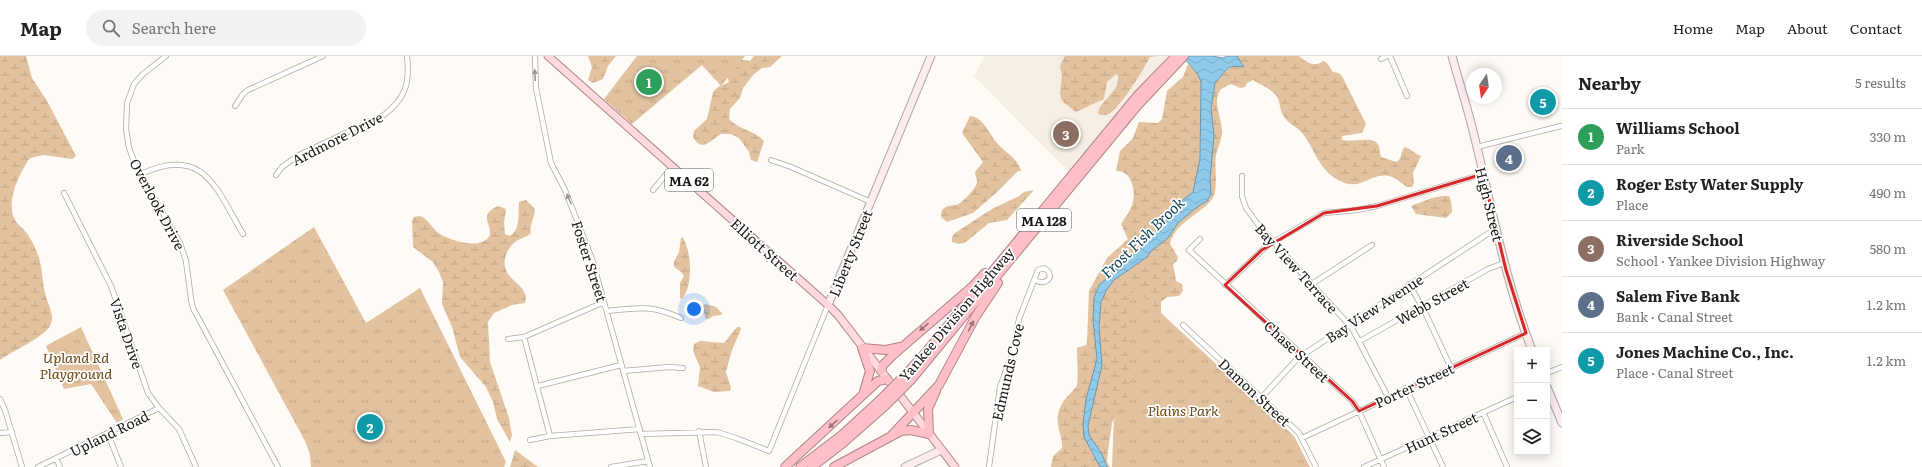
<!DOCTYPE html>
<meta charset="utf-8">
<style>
body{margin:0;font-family:Literata,serif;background:#f2f2f2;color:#202124}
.controls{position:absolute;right:12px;bottom:12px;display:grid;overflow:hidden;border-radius:0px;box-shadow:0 2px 10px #0003}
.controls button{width:36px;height:36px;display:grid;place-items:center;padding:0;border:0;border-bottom:1px solid #e0e0e0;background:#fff;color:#202124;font:20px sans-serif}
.compass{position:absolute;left:1466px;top:12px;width:36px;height:36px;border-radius:50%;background:#fff;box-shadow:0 2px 10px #0003;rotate:193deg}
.you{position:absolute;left:694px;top:253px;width:14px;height:14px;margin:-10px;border:3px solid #fff;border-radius:50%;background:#1a73e8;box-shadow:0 0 0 6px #1a73e833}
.badge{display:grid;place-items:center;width:26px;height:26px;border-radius:50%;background:#b45309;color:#fff;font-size:13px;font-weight:700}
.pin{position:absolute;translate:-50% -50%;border:2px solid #fff;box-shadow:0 1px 4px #0006}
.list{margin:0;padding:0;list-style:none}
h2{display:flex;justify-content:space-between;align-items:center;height:52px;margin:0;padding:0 16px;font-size:17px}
h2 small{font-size:13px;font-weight:400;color:#757577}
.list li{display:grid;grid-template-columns:26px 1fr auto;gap:12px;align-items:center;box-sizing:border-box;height:56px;padding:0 16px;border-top:1px solid #e0e0e0}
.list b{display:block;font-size:15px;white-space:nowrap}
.list p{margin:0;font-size:13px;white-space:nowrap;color:#757577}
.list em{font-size:13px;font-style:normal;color:#757577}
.icon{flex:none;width:22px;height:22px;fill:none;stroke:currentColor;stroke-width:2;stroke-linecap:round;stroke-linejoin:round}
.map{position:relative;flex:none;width:1562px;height:411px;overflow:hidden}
header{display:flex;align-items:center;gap:24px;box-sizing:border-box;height:56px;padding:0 20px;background:#fff;border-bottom:1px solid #e0e0e0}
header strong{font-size:19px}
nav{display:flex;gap:22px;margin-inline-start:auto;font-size:14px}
.search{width:280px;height:36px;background:#f2f2f2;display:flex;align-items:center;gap:10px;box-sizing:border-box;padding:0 14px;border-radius:22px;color:#757577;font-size:15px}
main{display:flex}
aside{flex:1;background:#fff}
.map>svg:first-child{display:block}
.built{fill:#f6eee4}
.wetland{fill:url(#wetland-marsh)}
.park{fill:url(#park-tufts)}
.water{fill:url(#water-waves);stroke:#6c95ab}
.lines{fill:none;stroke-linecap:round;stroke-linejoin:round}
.street-casing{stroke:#aca9a5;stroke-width:6}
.secondary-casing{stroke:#aca9a5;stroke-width:9}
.primary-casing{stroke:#ae8589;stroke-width:9}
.highway-casing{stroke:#ae8589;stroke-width:10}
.street{stroke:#fff;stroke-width:4.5}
.secondary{stroke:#ffecee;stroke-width:7}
.primary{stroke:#fed9dd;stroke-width:7}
.highway{stroke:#febfc6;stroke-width:8}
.highway-bridge-casing{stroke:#ae8589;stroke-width:10;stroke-linecap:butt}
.highway-bridge{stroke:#febfc6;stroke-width:8}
.oneway{fill:#989897}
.oneway2{fill:#977477}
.marked{fill:none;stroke:#d62828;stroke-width:3;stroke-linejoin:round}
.labels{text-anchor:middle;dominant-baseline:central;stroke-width:3.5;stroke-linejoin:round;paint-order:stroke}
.shield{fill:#fff;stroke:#5f5e5d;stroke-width:1}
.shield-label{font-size:13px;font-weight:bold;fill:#1a1917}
.street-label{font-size:14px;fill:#1a1917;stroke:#fff}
.park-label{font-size:14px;font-style:italic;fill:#6d4711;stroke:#fff}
.water-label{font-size:15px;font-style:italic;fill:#0d3f55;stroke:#fff}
</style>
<header>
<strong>Map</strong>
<div class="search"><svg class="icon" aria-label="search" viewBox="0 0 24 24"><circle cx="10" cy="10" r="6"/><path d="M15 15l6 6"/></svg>Search here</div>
<nav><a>Home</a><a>Map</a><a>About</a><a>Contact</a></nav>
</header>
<main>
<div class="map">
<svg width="1562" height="411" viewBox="0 0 1562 411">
<defs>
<pattern id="wetland-marsh" width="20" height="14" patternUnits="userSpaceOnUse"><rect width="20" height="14" fill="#e2c29f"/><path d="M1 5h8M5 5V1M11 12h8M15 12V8" fill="none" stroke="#c1a688"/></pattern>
<pattern id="park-tufts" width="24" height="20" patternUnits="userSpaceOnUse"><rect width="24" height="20" fill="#e2c29f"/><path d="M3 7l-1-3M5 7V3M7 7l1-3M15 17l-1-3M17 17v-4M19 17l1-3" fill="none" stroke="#c1a688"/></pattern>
<pattern id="water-waves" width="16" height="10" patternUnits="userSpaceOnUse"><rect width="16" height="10" fill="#8fcaea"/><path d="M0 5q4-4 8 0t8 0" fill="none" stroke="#7badc8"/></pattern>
</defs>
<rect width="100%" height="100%" fill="#fefaf6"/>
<!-- built -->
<path class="built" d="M985 0H1170L1132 40 1069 116 974 20Z"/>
<!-- wetland -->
<path class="wetland" d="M0 0H26L32 22 47 45 76 100 72 103 44 99 30 102C20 116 5 146 15 164 17 168 22 171 25 175 31 182 36 193 39 202 43 215 42 228 46 241 49 250 55 260 50 270 44 281 11 296 0 304Z
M588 0H616L608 10 603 23 593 27 588 24 592 11Z
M730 0 742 4 750 5 754 0H782L770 11 762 12 754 18 743 32 740 42 730 53 729 63C739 74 754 74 764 85L757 106 751 104 749 96 739 82 731 78H721C711 84 702 97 693 81L694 75 707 63 713 36 718 31 729 26 727 19Z
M1065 0H1158L1150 1C1142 16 1122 49 1109 58 1107 59 1103 59 1100 59L1098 57 1099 53C1106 41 1119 35 1118 20L1116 18 1107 26 1104 43 1076 56 1062 45 1060 38 1062 19 1060 10Z
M1237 0H1299C1306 6 1314 12 1323 5L1327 7 1333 16 1339 17 1342 20 1366 68 1362 77 1342 80V84C1351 86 1370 81 1376 86 1380 89 1380 97 1381 101L1396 106C1403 103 1400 95 1405 91 1412 93 1414 98 1421 100L1413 117 1414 127 1412 131H1407C1402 128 1398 123 1392 121 1369 113 1362 140 1335 122 1319 112 1314 93 1303 78 1298 71 1290 69 1285 62 1281 57 1280 51 1279 45 1275 34 1263 30 1253 24L1247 27 1245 31 1240 32 1231 28 1221 33C1211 46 1223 63 1222 78 1221 85 1218 91 1216 99 1214 111 1218 126 1214 139 1211 153 1173 166 1170 188L1178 201 1177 205 1173 208 1176 225 1182 228 1183 235 1179 240 1167 241 1161 246V257L1150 324 1114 362 1112 367 1108 395 1107 406 1110 411H1107L1102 398 1089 379 1088 370 1102 309 1099 271 1101 246 1106 235 1114 224 1147 201 1151 195 1168 182 1178 167 1197 150 1207 145 1214 80 1211 52 1215 27 1228 13 1235 10H1244Z
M1188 8 1199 18 1201 26 1200 103 1193 136 1174 151 1160 170 1139 194 1099 229 1094 242 1093 264 1097 303 1086 343 1083 368 1090 393 1100 411H1051L1053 400 1062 392C1063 381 1056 371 1058 359 1060 345 1068 341 1076 331 1079 327 1077 300 1077 292L1086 289 1087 286 1089 235 1107 202 1128 183 1121 168C1125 161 1131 155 1133 146 1136 134 1131 114 1116 115L1120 95 1133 82 1139 66 1158 67 1162 63 1167 35 1183 21Z
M970 60C983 61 990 78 996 86 1004 96 1018 102 1021 115H1018L996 137 973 157 947 166 941 161 942 154C947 149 950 150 956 149 962 148 978 131 977 125 977 122 975 120 975 116L983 106 962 77Z
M1034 134 1007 164 989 167 966 186 959 188 952 186V181L955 177 992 153 1019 140 1024 136Z
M1443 140H1449C1451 144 1452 151 1452 156L1446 162 1416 158 1411 150 1432 142Z
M526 144 535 153C535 162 529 168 531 177 526 182 520 182 515 186 507 192 502 205 506 214 510 226 530 231 525 247L512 249 494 257 488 266 490 306 509 362 512 379 510 386 497 363 493 346 486 331 460 301 452 271 442 248 443 226 439 216 433 206 413 191 412 165 414 161 420 160C428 163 431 171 437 176 447 184 477 193 487 183 498 173 474 160 498 150L506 153 504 167 505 178 510 180C521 173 518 158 519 146Z
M681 182H683C692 196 693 231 682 243L680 242V227L684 220 681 216 674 211V206L679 196Z
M705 248 716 251 722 257 721 259 713 260 709 263H706L702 250Z
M737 271H740L741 273 732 294 726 316 731 332 730 335 714 336 698 330 700 311 693 295 694 288 700 285 724 287Z
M515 394 538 411H539H510Z"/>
<!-- park -->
<path class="park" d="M637 0H745L721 30 702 9 632 68 604 43Z
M314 171 366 267 420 232 506 406 504 411H311L310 399 305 385 223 234Z
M1134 232 1294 380 1310 411H1112L1114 359 1128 341 1130 329 1126 260Z
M81 271 123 363 117 367 91 328 64 333 46 290Z"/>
<!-- water -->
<path class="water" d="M1182 0H1212L1223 2 1227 0H1237L1244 11 1234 10 1228 12 1215 27 1211 52 1214 80 1210 123 1211 138 1207 145 1197 151 1178 167 1168 182 1151 195 1147 201 1114 224 1106 235 1101 246 1099 271 1102 309 1088 370 1089 379 1102 398 1107 411H1100L1084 381 1083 368 1086 343 1097 303 1093 264 1094 242 1099 229 1139 194 1160 170 1174 151 1193 136 1200 103 1201 26C1198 16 1189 8 1182 0Z"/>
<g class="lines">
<defs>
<path id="street" d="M166 0 143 18 134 28 127 47 126 73 129 92 136 110 180 187 186 205 191 243 193 252 278 411
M535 0 536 32 551 107 565 134 592 203 650 411
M1390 0 1407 40
M1381 3 1387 0
M235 50 243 38 248 34 323 0
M1477 91 1561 70
M771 104 791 111 871 146
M141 118C204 89 216 132 243 178
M276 119 282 111 299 99 384 59C406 42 410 27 407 0
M1242 120V140L1246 152 1260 171 1352 272 1388 341
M653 134 673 110
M64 137 111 230 148 337 159 352 179 373 196 411
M1200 183 1189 194 1352 345 1359 355 1384 411
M1312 228 1372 189
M1409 228 1424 254 1451 312
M1225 229 1268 189 1324 157 1357 154 1377 150 1483 118
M607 255C638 252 650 248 681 262
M1183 269 1299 377 1316 411
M524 281 550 380
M508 283 524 281 604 246
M1360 285 1488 213 1504 207
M623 315 669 311 683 312
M1547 317 1562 311
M538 330 621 309
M1406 332 1443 411
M1262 341 1298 302 1489 177 1497 175
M0 343 5 354 22 411
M1483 356 1507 411
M699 375 706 411
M0 377 12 376
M108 378 121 411
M641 378 717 376 736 382 769 395 828 249
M1302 382 1526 277
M530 384 550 380 640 373
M56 402 60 411
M38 411 159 352
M611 411 648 405
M989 411 1000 331 1012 298 1019 263 1038 214 1044 212 1049 216 1050 221C1046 228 1041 227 1034 224
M1364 411 1517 341"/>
<path id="secondary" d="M1452 0C1459 26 1468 53 1474 79 1492 151 1505 225 1532 294
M828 249 931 0
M1547 331 1562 367
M905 411 941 394"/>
<path id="primary" d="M548 0 828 249 838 259 955 411"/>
<path id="highway" d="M881 315 883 309 893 299 973 230 985 217
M905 319 926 296 1138 39 1176 0
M911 324 1138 49 1184 0
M863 339 870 315 862 292 886 294 900 291
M892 379 939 329 976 260 998 227
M785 411 878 325 887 323
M800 411 842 379 879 345
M812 411 843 387 885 350
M834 411 901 375 911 374 929 378 928 353 936 335"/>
</defs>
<!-- street casing -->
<use href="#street" class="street-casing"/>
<!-- secondary casing -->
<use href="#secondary" class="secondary-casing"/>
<!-- primary casing -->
<use href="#primary" class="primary-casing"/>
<!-- highway casing -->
<use href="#highway" class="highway-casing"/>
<!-- street -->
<use href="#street" class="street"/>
<!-- secondary -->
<use href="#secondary" class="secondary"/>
<!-- primary -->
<use href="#primary" class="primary"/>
<!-- highway -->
<use href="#highway" class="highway"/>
<defs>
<path id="highway-bridge" d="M879 345 905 319
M885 350 911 324"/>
</defs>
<!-- highway-bridge casing -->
<use href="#highway-bridge" class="highway-bridge-casing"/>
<!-- highway-bridge -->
<use href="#highway-bridge" class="highway-bridge"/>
</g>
<!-- one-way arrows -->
<defs><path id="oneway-solid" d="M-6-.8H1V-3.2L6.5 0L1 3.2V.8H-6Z"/></defs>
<g class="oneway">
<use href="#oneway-solid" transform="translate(535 19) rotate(-93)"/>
<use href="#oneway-solid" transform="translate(569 143) rotate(-113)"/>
</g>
<g class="oneway2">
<use href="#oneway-solid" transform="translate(971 270) rotate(-62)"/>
<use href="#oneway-solid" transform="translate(924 271) rotate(139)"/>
<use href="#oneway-solid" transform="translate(833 368) rotate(138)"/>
</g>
<!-- marked area -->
<path class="marked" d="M1483 118 1506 214 1526 277 1359 355 1352 345 1225 229 1262 194 1324 157 1377 150Z"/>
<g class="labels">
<!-- shield labels -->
<g class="shield">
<rect x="665" y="113" width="48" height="22" rx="3"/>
<rect x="1017" y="153" width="54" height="22" rx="3"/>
</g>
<g class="shield-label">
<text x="689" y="124">MA 62</text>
<text x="1044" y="164">MA 128</text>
</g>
<!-- street labels -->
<g class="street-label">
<text transform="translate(337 82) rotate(-27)">Ardmore Drive</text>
<text transform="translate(158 148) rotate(62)">Overlook Drive</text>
<text transform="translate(1490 148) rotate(76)">High Street</text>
<text transform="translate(765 193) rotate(42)">Elliott Street</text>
<text transform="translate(850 197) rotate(-68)">Liberty Street</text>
<text transform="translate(590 205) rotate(72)">Foster Street</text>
<text transform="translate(1297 212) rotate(48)">Bay View Terrace</text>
<text transform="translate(1432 245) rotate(-29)">Webb Street</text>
<text transform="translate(1374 252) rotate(-33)">Bay View Avenue</text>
<text transform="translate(956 258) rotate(-50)">Yankee Division Highway</text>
<text transform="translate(127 277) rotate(71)">Vista Drive</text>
<text transform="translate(1297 295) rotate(43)">Chase Street</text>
<text transform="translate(1007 316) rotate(-77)">Edmunds Cove</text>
<text transform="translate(1414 329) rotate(-25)">Porter Street</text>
<text transform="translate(1255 336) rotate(43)">Damon Street</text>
<text transform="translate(1441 376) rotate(-25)">Hunt Street</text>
<text transform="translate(109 377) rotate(-26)">Upland Road</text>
</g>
<!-- park labels -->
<g class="park-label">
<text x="76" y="301">Upland Rd<tspan x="76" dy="16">Playground</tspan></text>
<text x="1183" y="354">Plains Park</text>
</g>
<!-- water labels -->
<g class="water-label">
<text transform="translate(1142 181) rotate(-44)">Frost Fish Brook</text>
</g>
</g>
</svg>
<div class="controls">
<button>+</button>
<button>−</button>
<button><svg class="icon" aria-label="layers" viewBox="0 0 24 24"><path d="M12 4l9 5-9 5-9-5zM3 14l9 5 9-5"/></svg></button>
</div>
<svg class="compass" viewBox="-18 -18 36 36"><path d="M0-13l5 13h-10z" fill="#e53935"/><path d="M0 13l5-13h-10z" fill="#757577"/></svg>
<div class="you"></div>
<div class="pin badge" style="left:649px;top:26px;background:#2e9e5b">1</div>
<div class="pin badge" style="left:370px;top:371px;background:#0f9aa8">2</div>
<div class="pin badge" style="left:1066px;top:78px;background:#8d6e63">3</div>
<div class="pin badge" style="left:1509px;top:102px;background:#5c6f8a">4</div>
<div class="pin badge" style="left:1543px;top:46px;background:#0f9aa8">5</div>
</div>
<aside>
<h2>Nearby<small>5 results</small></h2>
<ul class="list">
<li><span class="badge" style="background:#2e9e5b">1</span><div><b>Williams School</b><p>Park</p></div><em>330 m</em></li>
<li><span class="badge" style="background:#0f9aa8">2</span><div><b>Roger Esty Water Supply</b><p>Place</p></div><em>490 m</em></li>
<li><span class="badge" style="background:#8d6e63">3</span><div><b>Riverside School</b><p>School · Yankee Division Highway</p></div><em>580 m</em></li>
<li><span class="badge" style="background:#5c6f8a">4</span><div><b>Salem Five Bank</b><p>Bank · Canal Street</p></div><em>1.2 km</em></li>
<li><span class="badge" style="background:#0f9aa8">5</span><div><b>Jones Machine Co., Inc.</b><p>Place · Canal Street</p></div><em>1.2 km</em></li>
</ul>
</aside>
</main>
